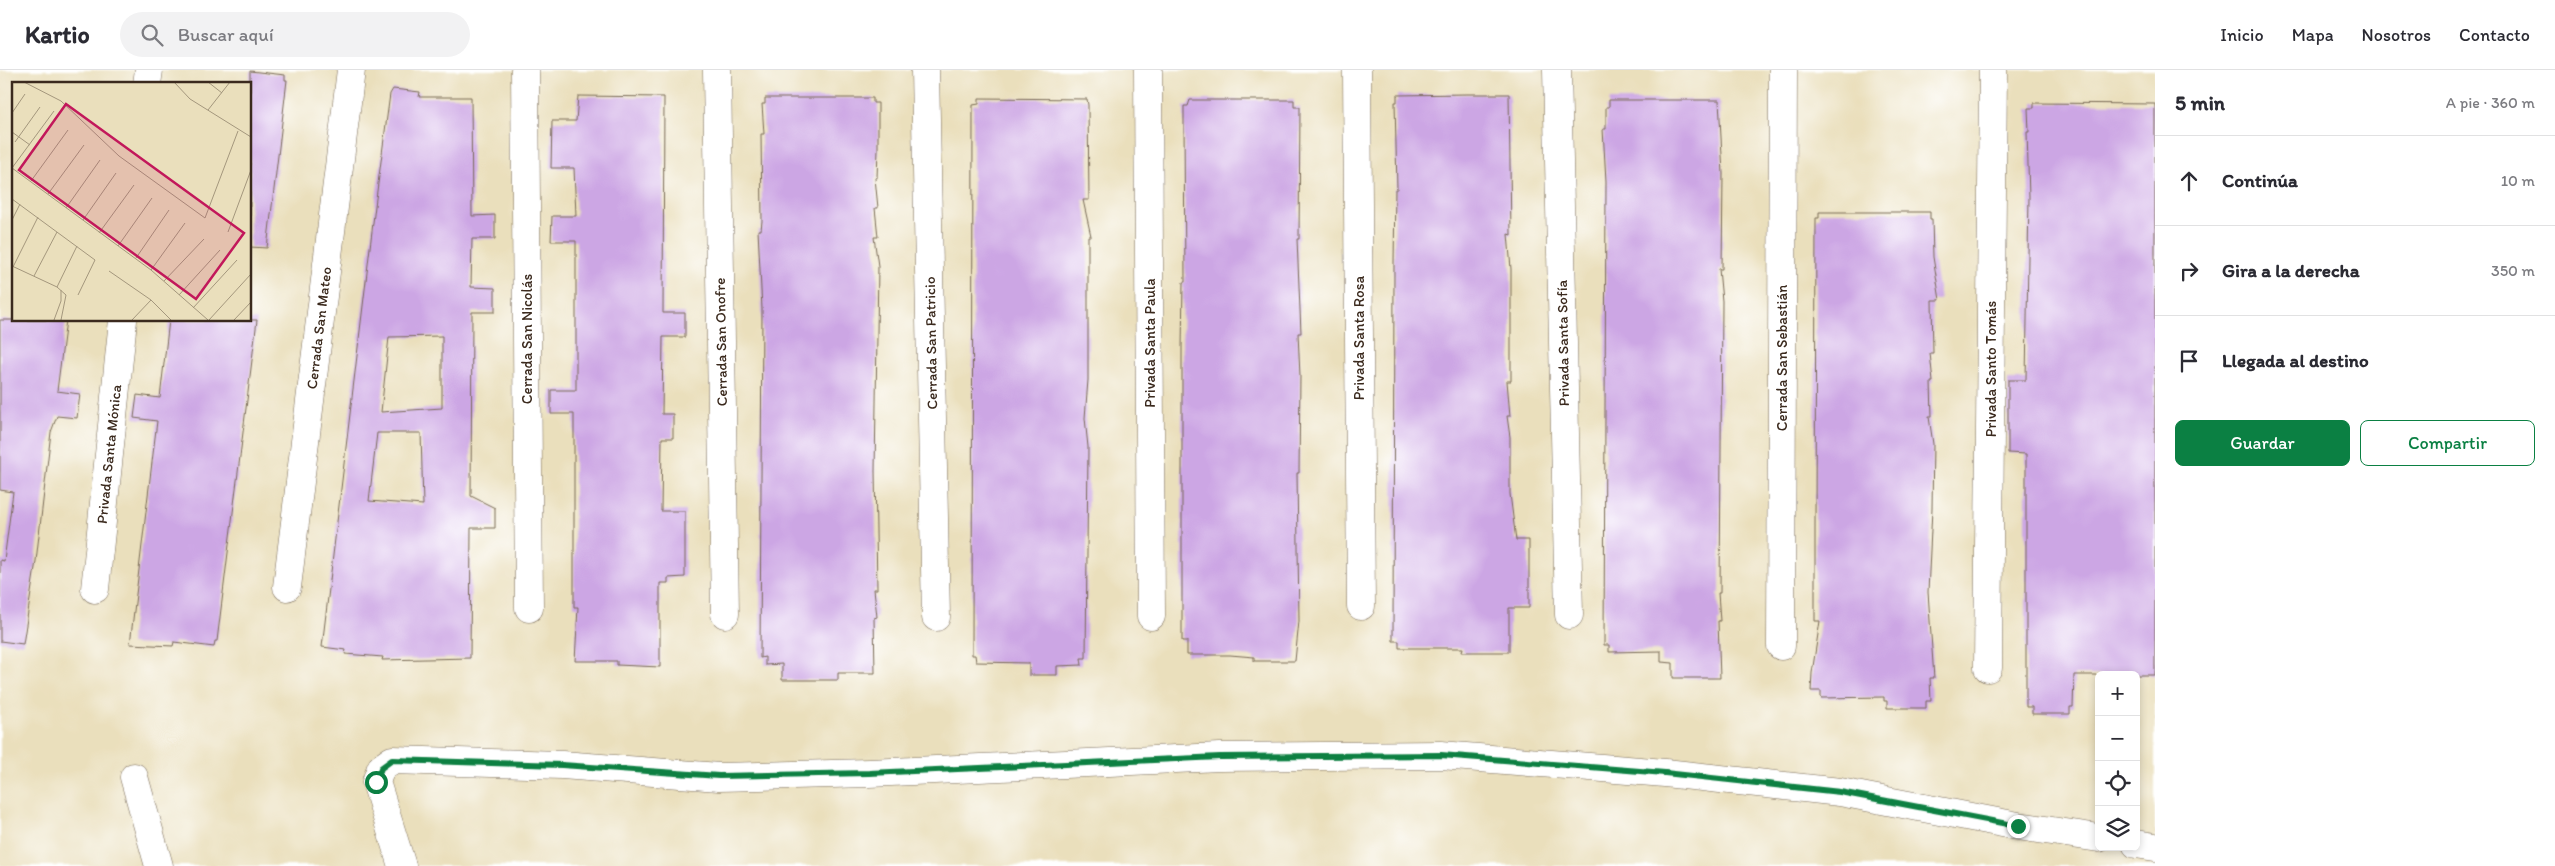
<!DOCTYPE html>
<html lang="es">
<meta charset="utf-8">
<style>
body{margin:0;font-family:Itim,sans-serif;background:#f2f2f3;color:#2b2b33}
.controls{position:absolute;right:15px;bottom:15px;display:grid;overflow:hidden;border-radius:8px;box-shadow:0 2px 8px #0003}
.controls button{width:45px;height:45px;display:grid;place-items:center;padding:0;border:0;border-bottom:1px solid #e1e1e2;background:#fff;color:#2b2b33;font:25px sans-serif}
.stop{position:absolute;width:15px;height:15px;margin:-11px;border:4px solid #0b8043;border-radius:50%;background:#fff}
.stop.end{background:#0b8043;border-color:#fff;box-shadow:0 1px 5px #0008}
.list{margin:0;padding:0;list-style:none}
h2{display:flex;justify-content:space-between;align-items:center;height:65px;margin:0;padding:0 20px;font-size:21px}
h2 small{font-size:16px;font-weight:400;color:#7c7c81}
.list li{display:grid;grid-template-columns:32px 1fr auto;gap:15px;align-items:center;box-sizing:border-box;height:90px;padding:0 20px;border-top:1px solid #e1e1e2}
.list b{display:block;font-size:19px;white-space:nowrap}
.list em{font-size:16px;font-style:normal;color:#7c7c81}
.actions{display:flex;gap:10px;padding:15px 20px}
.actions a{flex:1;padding:11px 0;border:1px solid #0b8043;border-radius:8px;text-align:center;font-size:18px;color:#0b8043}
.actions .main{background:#0b8043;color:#fff}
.icon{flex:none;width:28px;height:28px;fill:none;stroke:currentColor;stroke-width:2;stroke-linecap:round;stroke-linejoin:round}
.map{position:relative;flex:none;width:2155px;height:796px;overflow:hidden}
header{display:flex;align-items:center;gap:30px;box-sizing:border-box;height:70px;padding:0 25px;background:#fff;border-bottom:1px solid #e1e1e2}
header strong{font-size:24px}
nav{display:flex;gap:28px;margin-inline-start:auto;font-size:18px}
.search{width:350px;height:45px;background:#f2f2f3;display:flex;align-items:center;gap:12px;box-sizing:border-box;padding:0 18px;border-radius:28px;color:#7c7c81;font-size:19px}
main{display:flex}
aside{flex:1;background:#fff}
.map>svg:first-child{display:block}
.building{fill:#cca6e4;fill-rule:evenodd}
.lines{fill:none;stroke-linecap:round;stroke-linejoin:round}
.minor-casing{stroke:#786955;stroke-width:29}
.minor{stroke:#fff;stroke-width:28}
.route{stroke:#0b8043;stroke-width:6}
.labels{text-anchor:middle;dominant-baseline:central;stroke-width:4.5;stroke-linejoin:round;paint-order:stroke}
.street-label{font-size:15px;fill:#3b2a1e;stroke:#fff}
.inset-road{fill:none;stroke:#a4977d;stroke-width:1}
.view{fill:#c2185b;fill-opacity:0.15;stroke:#c2185b;stroke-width:2.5}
.inset-edge{fill:none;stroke:#3b2a1e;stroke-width:2.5}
</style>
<header>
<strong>Kartio</strong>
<div class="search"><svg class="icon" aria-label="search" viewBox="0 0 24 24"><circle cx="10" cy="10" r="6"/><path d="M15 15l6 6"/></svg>Buscar aquí</div>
<nav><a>Inicio</a><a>Mapa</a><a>Nosotros</a><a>Contacto</a></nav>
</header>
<main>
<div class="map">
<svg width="2155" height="796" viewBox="0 0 2155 796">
<rect width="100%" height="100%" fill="#fff"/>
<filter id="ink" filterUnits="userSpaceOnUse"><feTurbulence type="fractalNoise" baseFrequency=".02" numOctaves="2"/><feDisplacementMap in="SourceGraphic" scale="10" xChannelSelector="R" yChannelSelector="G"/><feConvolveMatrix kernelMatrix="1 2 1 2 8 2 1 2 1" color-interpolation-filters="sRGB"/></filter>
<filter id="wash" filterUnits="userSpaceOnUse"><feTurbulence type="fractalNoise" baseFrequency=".0096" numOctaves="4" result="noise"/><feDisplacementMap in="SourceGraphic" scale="20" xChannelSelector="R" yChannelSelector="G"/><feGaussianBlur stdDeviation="1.12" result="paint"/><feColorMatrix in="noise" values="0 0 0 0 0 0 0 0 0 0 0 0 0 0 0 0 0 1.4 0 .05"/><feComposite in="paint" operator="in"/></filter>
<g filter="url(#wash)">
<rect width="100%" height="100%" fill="#eadfbc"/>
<g id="blocks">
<!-- building -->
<path class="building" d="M250 1 285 5V10H287L267 178 250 177Z
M393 19 420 22 419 27H471L472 146 495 145V169H472L471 217 495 218V242H472L471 426 495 438V458H471L470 588 382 590 383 587 345 584 346 580 322 577 375 136 390 24ZM442 266V338L381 342 389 267ZM377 363H421L423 435 369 431Z
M1466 24H1509L1511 165 1508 164 1511 199V311H1507L1510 346H1507L1510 367V424L1516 470H1529V538H1509V582H1462L1463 578H1399V571H1393L1394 193 1395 119H1397L1395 32H1397V25Z
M578 26 664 27 663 243H685V267H663L662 344H673V368H662L661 441H685V507L668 508V513H660V597L617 595V591H575L578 537H574V344H551V320H576V171H551L552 146H576L574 98H551L552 51H576Z
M765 28H873V33H878V79L877 108H875L878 138H875L878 167H874L878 196 875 401 877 519H874L877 547 874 548 875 603H838V610H782V594L765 595V587L760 588 762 239 758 160H761L762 151 761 64H764L762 34H765Z
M979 28 1087 29 1088 35 1089 130H1083L1091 166H1088V310L1085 348 1088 377 1086 588H1081L1082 595 1057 596V605H1029V593L976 592 975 585H972L973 35 979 34Z
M1190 30H1294V37H1300L1299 169H1297L1301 263H1298L1300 306 1299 403H1297L1299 551 1295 591H1254V587L1230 585H1187V571H1182V278L1183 212H1185L1184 52V36H1188Z
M1609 30H1719L1723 104 1722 199H1719L1722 231 1720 523H1718L1720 551H1718L1720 608H1673V593L1661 592V581L1609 582V575H1604L1606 111 1603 59H1606V37H1609Z
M2034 33 2155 34V605H2074L2073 637H2070V644H2032V637H2026V384L2008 383V310H2026L2029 127 2027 62H2029L2028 38H2034Z
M1819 142H1930V149H1932L1933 187 1940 230H1932L1933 283H1930L1933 312H1931L1932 347H1929L1933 374 1932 439 1928 522 1934 608H1930L1931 631H1926V638H1887V631H1884V627L1821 628V621H1811L1812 603 1820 551H1815V459L1816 148H1819Z
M0 250H66L57 321 80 324 77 348 57 346 51 362 36 491 23 574 0 571V490L4 491 13 422 0 420Z
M169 250H257L217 571H215L214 577 174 572 173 576 130 574 157 351 134 348 137 325 160 328Z"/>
</g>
</g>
<g filter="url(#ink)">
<use href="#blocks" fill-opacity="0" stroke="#786955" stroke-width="1"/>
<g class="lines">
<defs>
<path id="minor" d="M525 0 529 538
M717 0 725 544
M925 0 936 547
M1148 0 1151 546
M1357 0 1361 536
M1557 0 1569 545
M147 14 149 0
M287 517 351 0
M95 519 123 250
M1781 576 1783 0
M1988 598 1993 0
M134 707 159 796
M2136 774 2155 777
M402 796 376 712 381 698 392 690 562 695 719 707 869 703 1220 687 1441 685 1665 703 1840 722 2018 756 2099 768"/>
</defs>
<!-- minor casing -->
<use href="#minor" class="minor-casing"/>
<!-- minor -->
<use href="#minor" class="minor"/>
</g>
</g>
<g class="lines" filter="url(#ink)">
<!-- route -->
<path class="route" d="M376 712 381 698 392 690 562 695 719 706 869 703 1220 687 1441 685 1665 703 1840 722 2018 756"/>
</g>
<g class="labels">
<!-- street labels -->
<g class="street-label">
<text transform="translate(319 258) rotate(-83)">Cerrada San Mateo</text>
<text transform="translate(1359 268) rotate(-90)">Privada Santa Rosa</text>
<text transform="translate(527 269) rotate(-90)">Cerrada San Nicolás</text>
<text transform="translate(721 272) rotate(-91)">Cerrada San Onofre</text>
<text transform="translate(931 273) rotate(-91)">Cerrada San Patricio</text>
<text transform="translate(1150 273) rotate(-90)">Privada Santa Paula</text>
<text transform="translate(1563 273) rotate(-91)">Privada Santa Sofía</text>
<text transform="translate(1782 288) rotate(-90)">Cerrada San Sebastián</text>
<text transform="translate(1991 299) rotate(-90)">Privada Santo Tomás</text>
<text transform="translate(109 384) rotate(-84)">Privada Santa Mónica</text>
</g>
</g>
<!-- overview -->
<g transform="translate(12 12)">
<rect width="239" height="239" fill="#eadfbc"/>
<path class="inset-road" d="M12 0 49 19 107 74 193 136 226 49M162 0 178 17 239 55M196 0 210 11M196 28 218 0M0 31 13 12M0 50 18 63M3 60 28 25M0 86 139 188 196 238M0 86 42 29M19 99 56 48M36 112 72 63M0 117 83 178 66 213M54 126 88 78M0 138 8 122M71 138 104 91M216 150 239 88M87 151 122 103M106 164 140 116M124 176 157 128M0 184 45 205 54 213 49 238M1 185 26 135M139 188 173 141M97 189 139 218 159 238M22 194 45 150M152 199 192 157M45 205 65 164M167 213 208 168M181 226 225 178M42 238 49 219V208M120 238 139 218M197 238 239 192M222 238 239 220"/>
<path class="view" d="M54 22 232 151 184 217 7 88Z"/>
<rect width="239" height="239" class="inset-edge"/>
</g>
</svg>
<div class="controls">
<button>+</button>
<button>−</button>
<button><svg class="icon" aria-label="locate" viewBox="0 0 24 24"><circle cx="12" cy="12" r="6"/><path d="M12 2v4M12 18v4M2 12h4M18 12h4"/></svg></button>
<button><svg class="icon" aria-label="layers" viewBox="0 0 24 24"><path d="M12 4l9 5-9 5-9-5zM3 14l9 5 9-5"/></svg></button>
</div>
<div class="stop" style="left:376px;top:712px"></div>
<div class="stop end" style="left:2018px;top:756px"></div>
</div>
<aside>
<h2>5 min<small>A pie · 360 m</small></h2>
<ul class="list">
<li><svg class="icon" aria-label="ahead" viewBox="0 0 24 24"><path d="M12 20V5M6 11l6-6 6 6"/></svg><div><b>Continúa</b></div><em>10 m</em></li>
<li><svg class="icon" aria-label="right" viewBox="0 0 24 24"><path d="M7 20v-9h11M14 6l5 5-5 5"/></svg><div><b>Gira a la derecha</b></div><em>350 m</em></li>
<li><svg class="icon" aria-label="arrive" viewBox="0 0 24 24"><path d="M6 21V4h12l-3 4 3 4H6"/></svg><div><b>Llegada al destino</b></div></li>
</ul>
<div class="actions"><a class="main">Guardar</a><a>Compartir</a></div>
</aside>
</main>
